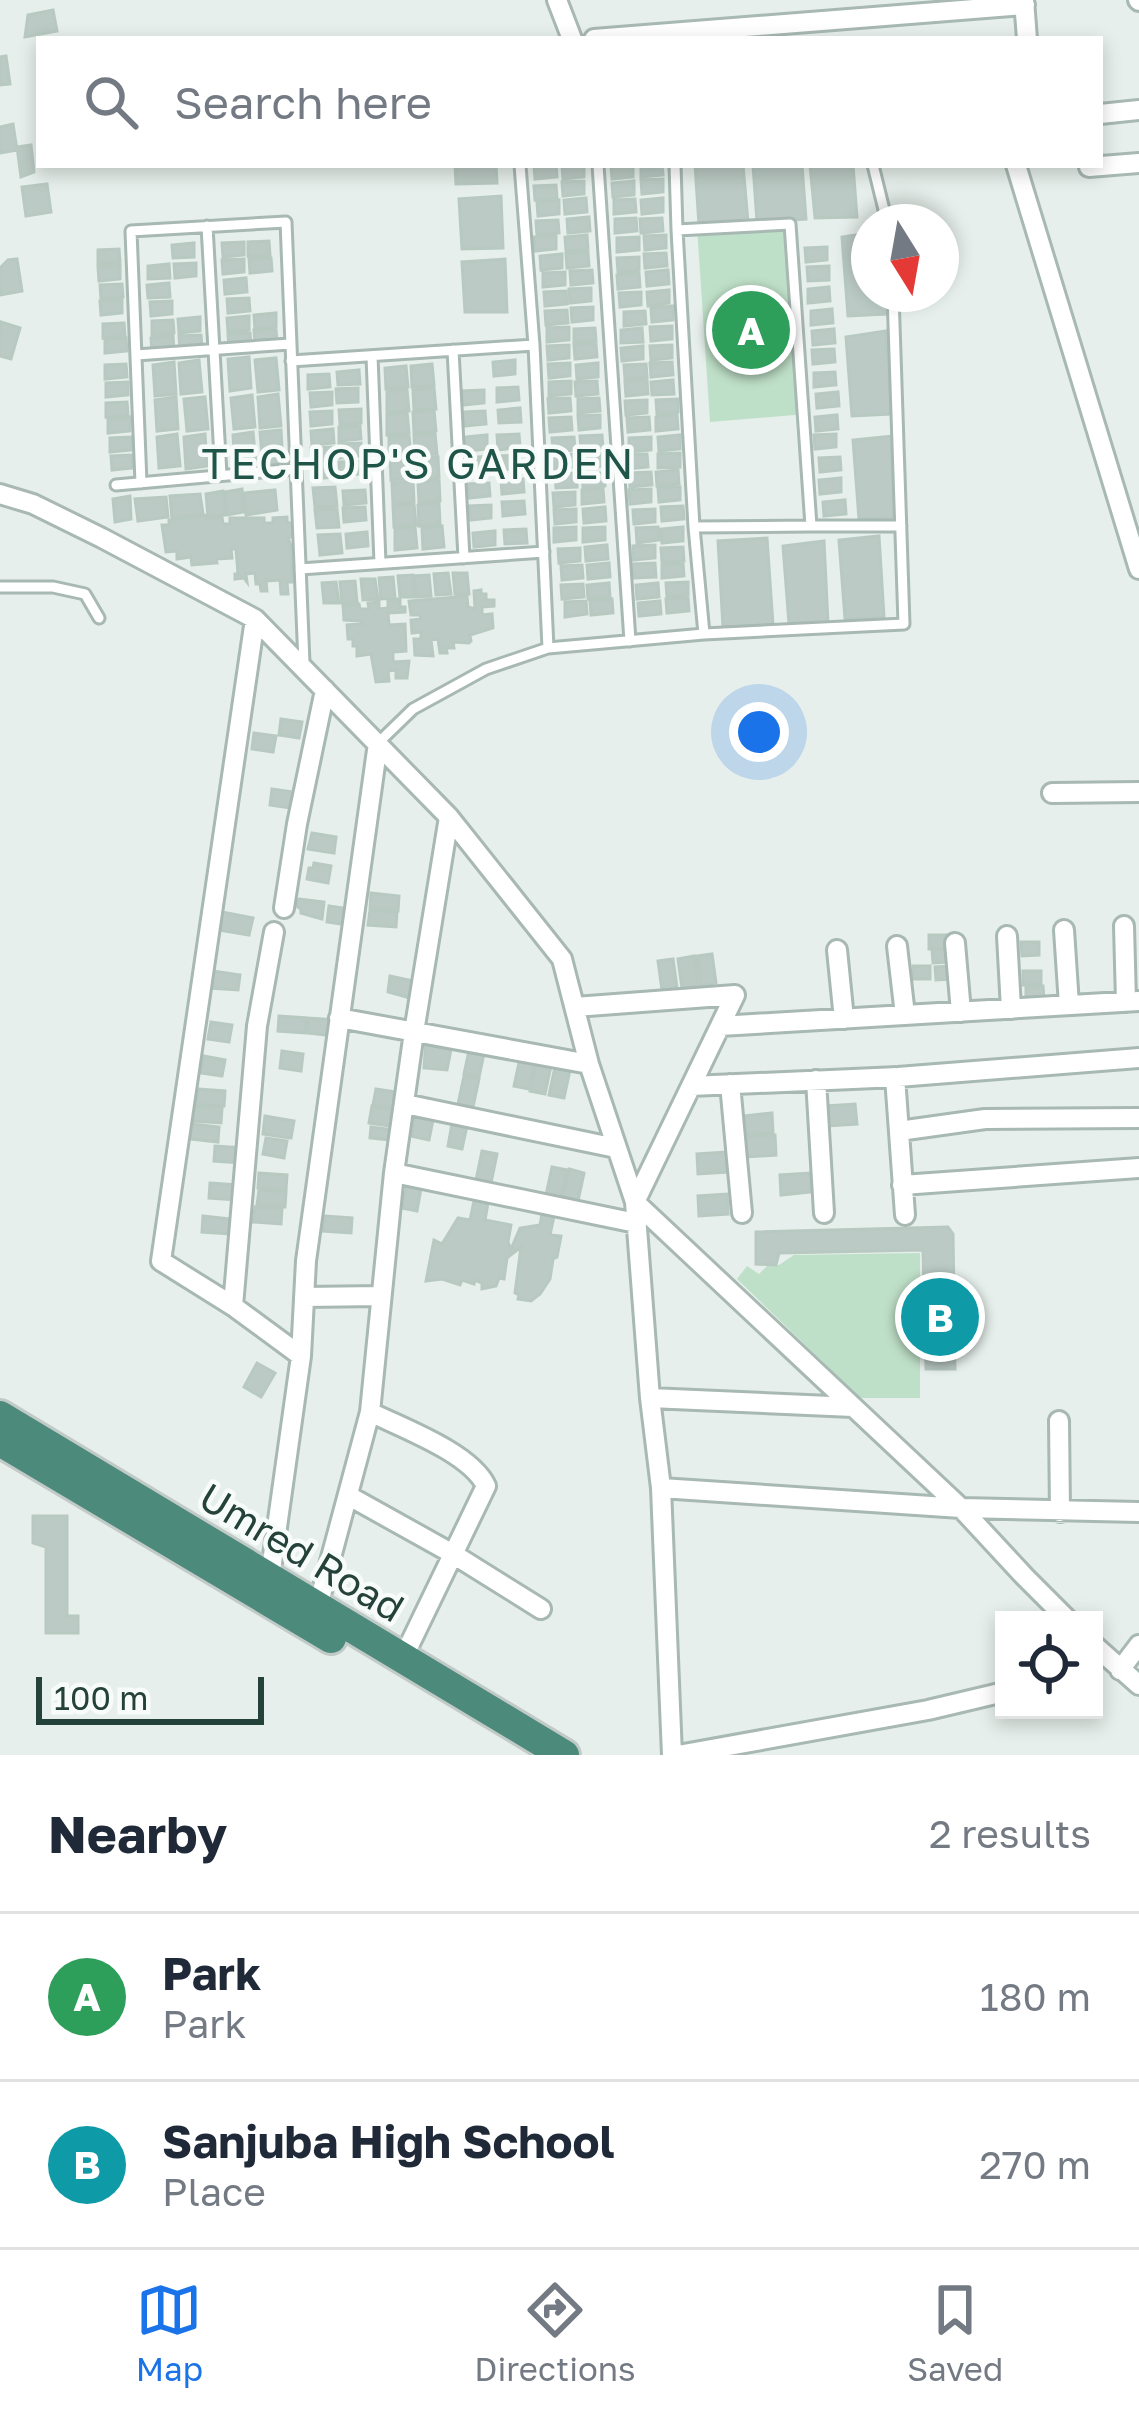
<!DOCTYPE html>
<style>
body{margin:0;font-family:"Golos Text",sans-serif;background:#f6f6f7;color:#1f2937}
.controls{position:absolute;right:36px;bottom:36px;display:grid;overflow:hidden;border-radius:0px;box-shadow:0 6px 18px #0003}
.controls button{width:108px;height:108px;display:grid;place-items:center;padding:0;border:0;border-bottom:3px solid #e0e1e3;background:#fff;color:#1f2937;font:60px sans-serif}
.compass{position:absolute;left:851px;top:204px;width:108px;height:108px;border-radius:50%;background:#fff;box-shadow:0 6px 18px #0003;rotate:169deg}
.scale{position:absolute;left:36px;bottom:30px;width:228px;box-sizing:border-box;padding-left:12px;border:6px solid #24423a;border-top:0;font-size:33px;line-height:42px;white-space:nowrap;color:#24423a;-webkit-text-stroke:9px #f7fbf9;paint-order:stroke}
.you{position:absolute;left:759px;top:732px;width:42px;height:42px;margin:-30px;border:9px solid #fff;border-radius:50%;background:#1a73e8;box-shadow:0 0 0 18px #1a73e833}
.badge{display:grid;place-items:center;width:78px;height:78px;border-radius:50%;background:#1a73e8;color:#fff;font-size:39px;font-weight:700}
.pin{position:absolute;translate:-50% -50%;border:6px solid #fff;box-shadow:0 3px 12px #0006}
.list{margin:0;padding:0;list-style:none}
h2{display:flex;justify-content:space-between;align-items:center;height:156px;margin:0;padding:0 48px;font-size:51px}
h2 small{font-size:39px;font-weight:400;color:#747a83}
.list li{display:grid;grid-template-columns:78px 1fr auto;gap:36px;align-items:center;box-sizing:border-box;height:168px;padding:0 48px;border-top:3px solid #e0e1e3}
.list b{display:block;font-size:45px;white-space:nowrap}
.list p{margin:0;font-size:39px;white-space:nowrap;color:#747a83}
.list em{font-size:39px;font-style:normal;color:#747a83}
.icon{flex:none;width:66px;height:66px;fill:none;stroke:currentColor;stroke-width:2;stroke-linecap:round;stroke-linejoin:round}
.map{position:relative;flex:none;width:1139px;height:1755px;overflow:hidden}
.search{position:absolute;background:#fff;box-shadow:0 6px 18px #0003;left:36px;right:36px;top:36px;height:132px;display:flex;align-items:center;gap:30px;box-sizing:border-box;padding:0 42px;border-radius:0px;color:#747a83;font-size:45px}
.sheet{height:492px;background:#fff}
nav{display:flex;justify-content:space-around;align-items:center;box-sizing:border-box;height:168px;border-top:3px solid #e0e1e3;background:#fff;font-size:33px;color:#747a83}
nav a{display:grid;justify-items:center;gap:6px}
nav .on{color:#1a73e8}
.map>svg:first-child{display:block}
.green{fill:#bfe0c8}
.building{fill:#bbcac4;stroke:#b8c9c2;stroke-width:3}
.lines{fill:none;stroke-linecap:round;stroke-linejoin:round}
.service-casing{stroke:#a8b8b2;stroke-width:15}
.minor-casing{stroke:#a8b8b2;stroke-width:24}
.trunk-casing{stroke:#c2cac8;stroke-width:36}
.service{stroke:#fff;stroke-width:9}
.minor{stroke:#fff;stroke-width:18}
.trunk{stroke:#4c8a7c;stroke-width:30}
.labels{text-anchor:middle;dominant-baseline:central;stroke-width:9;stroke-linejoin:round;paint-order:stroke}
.street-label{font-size:39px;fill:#24423a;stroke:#f7fbf9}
.neighbourhood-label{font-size:42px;letter-spacing:3px;fill:#1f5548;stroke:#f7fbf9}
</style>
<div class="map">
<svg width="1139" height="1755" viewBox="0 0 1139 1755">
<rect width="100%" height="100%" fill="#e6efeb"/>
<!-- green -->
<path class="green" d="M790 224 806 414 710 422 697 227Z
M920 1253V1398H860L737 1279 747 1266 759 1274 768 1265H779L794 1255Z"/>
<!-- building -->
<path class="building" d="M53 10 57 31 25 37 28 15Z
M6 56 10 84 0 85V57Z
M13 124 17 150 0 153V127Z
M31 145 34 172 21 177 17 147Z
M455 165H496L497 183 456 184Z
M534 165H556L557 177 535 179Z
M562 165H584V177L563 179Z
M611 165H633V177L612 179Z
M641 165H662L663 175 641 177Z
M695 165H743L748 222 699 225Z
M753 165H802L806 219 757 222Z
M810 165H853L857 217 815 218Z
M663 179V192L642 194 641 180Z
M584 181V194L563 196 562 182Z
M634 181V195L613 197 612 183Z
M47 184 51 212 26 216 22 187Z
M556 185 557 198 535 200 534 186Z
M501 196 503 248 462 249 459 199Z
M586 198 587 212 565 214 564 200Z
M663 198V212L642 214 641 200Z
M635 199 636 212 614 214V200Z
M559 200V214L538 216 537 202Z
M589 217 590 231 568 233 567 219Z
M636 218 637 231 615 233V219Z
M662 218 663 231 641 233 640 219Z
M558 220 559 233 537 235 536 221Z
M869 233V294H886L887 314 848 316 842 237Z
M587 235 588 249 566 251 565 237Z
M666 235V248L645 250 644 236Z
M556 236V249L535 251 534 237Z
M639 237V250L617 252V238Z
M269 241 270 255 248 256V242Z
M244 242V255L223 257 222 243Z
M194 243V257L173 258 172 245Z
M827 247V260L806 262 805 248Z
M119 249 120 262 98 264V250Z
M588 252 589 266 567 268 566 254Z
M666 253 667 266 645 268 644 254Z
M562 254V268L541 270 540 256Z
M639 257V270L618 272 617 258Z
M271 258 272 271 250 273 249 259Z
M17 259 22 291 0 295V268L8 260Z
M244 259V272L223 274 222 260Z
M505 259 507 312H465L462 262Z
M196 263V276L175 278 174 264Z
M169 264 170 278 148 279V266Z
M120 265V279L99 281 98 267Z
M829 266V280L808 281 807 267Z
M592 270 593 283 571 285 570 271Z
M668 270 669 284 647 286 646 272Z
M565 272V285L543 287V273Z
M639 273 640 287 618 289 617 275Z
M246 278 247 292 225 294 224 280Z
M169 283 170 297 148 298 147 285Z
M122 284 123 297 101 299 100 285Z
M829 287 830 301 808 303V289Z
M591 288V301L570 303 569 289Z
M669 290V303L648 306 647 292Z
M566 291 567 304 545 306 544 292Z
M641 292V305L620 307 619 293Z
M249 298 250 311 228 313 227 299Z
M122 300V313L101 315 100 301Z
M172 301V314L151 316 150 302Z
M673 306V320L652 322 651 308Z
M593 307V320L572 322 571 308Z
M832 309 833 323 811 325V311Z
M567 310 568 323 546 325 545 311Z
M645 311 646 324 624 326V312Z
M276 313V327L255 329 254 315Z
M249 316V330L228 332 227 318Z
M200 317V331L179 333 178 319Z
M173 320 174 333 152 335V321Z
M1 322 20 328 11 359 0 356Z
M124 323 125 336 103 338V324Z
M672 326V339L651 341 650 327Z
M569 327V340L547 342V328Z
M595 328 596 341 574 343V329Z
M642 328 643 342 621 343V330Z
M276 329 277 342 255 344 254 330Z
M834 329 835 343 813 345 812 331Z
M886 331 891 414 852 416 846 337Z
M250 333 251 346 229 348 228 334Z
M201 335 202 348 180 350 179 336Z
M173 336 174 350 152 352 151 338Z
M126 338 127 351 105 353V339Z
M596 344 597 357 575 359 574 345Z
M569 345V358L548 360 547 346Z
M672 345V358L651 360 650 346Z
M643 346V359L622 361 621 348Z
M834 349 835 362 813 364 812 350Z
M249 357 251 388 230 391 228 359Z
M276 358 279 390 258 392 255 360Z
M199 360 202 392 181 394 179 363Z
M515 360V374L494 376 493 362Z
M174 362 176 394 155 396 153 365Z
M672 362 673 375 651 377 650 363Z
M570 363V376L549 378 548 364Z
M598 363V377L577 379 576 365Z
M126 364 127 377 105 379V365Z
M432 364 434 385 412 387 411 366Z
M646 364 647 377 625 379 624 365Z
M406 366 408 387 386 389 385 368Z
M359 370 360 384 338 385 337 372Z
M835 372 836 385 814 387V373Z
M329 374 330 387 308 389V375Z
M647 380 648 394 626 396 625 382Z
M673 380 674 394 652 395 651 382Z
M571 381V394L549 396V382Z
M597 381 598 394 576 396 575 382Z
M128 382V395L106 397V383Z
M518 387 519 400 497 402V388Z
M358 388V402L337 403 336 389Z
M434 388 436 409 414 410 413 390Z
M407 390 409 411 387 413V392Z
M484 390V403L463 405 462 391Z
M332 392V405L311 407 310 393Z
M838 392 839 406 817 408 816 394Z
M278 394 281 426 260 428 258 397Z
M252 395 255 427 234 429 231 398Z
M176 397 178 429 157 431 155 400Z
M205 397 208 429 187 431 184 399Z
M570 398 571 411 549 413 548 399Z
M599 398 600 411 578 413V399Z
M678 399V412L657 414 656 400Z
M647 400V413L626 415 625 401Z
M127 402 128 415 106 417V403Z
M520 408 521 422 499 423 498 410Z
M361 409V423L340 424 339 410Z
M434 410 436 431 414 433 413 412Z
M332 411V424L311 426 310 412Z
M485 411 486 424 464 426V412Z
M407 412 409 433 387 435V414Z
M600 415V428L579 430 578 416Z
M677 415 678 429 656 431V417Z
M837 415 838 429 816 431 815 417Z
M130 417V431L108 433V419Z
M571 417 572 430 550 432 549 418Z
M649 417 650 430 628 432 627 418Z
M360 426 361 439 339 441V427Z
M333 429 334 443 312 445 311 431Z
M281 430 283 463 263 467 260 432Z
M253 432 256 464 235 466 233 435Z
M435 433 437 454 415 456 414 435Z
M177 434 180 466 159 468 157 437Z
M205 434 207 466 186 469 184 437Z
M519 434 520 447 498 450 497 435Z
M836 434V447L815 449 814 435Z
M487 435V449L466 451 465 437Z
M602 435 603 448 581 450 580 436Z
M680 435V449L659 451 658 437Z
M409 436 411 456 389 458V437Z
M894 436 898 518 859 519 853 440Z
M131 437 132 450 110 452V438Z
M574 437 575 450 553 452 552 438Z
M651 437V450L629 452V438Z
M361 443 362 456 340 458 339 444Z
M333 447 334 460 312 462 311 448Z
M603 453 604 466 582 468V454Z
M680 453V467L658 468V454Z
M574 454V467L552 469V455Z
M647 454 648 467 626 469V455Z
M132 455 133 468 112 470 111 456Z
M520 455 521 468 499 470V456Z
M489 456 490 470 468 472V458Z
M410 457 412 478 391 480 390 459Z
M438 457 439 478 418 480 417 459Z
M840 457 841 470 820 472 819 458Z
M361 461V474L340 476 339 462Z
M334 463 335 477 313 479 312 465Z
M678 470 679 484 657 486 656 472Z
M651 472 652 485 630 487 629 473Z
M577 473V487L556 488 555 474Z
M604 473 605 486 583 488 582 474Z
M841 478V492L820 494 819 480Z
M523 479 524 492 502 494 501 480Z
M439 480 440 501 419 503 418 482Z
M413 481 414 502 393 504 392 483Z
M489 483 490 496 469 498 468 484Z
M335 487 337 506 315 507 313 488Z
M680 487V500L659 502 658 488Z
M242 489 243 512 227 515 225 492Z
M603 489 604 502 582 504V490Z
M651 489V502L630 504 629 490Z
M275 490 277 510 246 515 244 493Z
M365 490 366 503 344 505 343 491Z
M223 491 225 515 208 517 206 494Z
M575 492V505L554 507 553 493Z
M200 494 203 514 172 519 170 496Z
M130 496 131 519 115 522 113 499Z
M166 497 168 517 138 521 135 499Z
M845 500 846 514 824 516 823 502Z
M524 501 525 514 503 516 502 502Z
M439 503 440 524 419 526 418 505Z
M414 504 416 525 394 527 393 506Z
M491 505V518L470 520 469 506Z
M683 506 684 519 662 521 661 507Z
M365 507 366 520 344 522 343 508Z
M605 507 606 521 584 523 583 509Z
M337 509 339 527 317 528 315 510Z
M576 509V522L555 524 554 510Z
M655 509V522L634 524 633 510Z
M207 515V519L222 517 223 524H230V518H264V523H273V518L287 517V522L293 524V536L288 538 291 546 292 582H287L288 594H281L280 580 266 581 267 591H261L260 584H256L255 573 246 574 247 582 244 578 235 579V574H238L236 549H231L232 558 216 559 217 563 192 565 191 557 177 559V551L166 552 162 525H169V520Z
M442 526 444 547 423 549 422 528Z
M415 527 417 548 395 550V529Z
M576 527V540L554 542V528Z
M605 527V540L583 542V528Z
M658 527 659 540 637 543 636 528Z
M683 527V541L662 543 661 529Z
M526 529 527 543 505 544 504 530Z
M495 531V545L474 547 473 533Z
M367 532 368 546 347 548 346 534Z
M340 534 342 553 320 555 318 535Z
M879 536 884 617 845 619 839 540Z
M767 538 773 625 723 627 718 541Z
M824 541 828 623 789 624 783 546Z
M607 545 608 559 586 561 585 547Z
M655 545V558L633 560V546Z
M683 547 684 561 662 562 661 548Z
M580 548V561L559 563 558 549Z
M609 563 610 577 588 579 587 565Z
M655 563 656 577 634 578 633 564Z
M683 563 684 576 662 578V564Z
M582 565 583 578 562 580 561 566Z
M448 573 451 594 436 595 434 574Z
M453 573H467L469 594H455Z
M413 575 415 597H400L398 576Z
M429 575 431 596 416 597 414 576Z
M393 577 395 598 381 599 379 578Z
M361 579H375L378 599 363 600Z
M355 581 357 602 342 603 340 582Z
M336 582 339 603H324L322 583Z
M688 582V595L667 597 666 583Z
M609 583 610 597 588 599 587 585Z
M658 583 659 597 637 599 636 585Z
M583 584 584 597 562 599 561 585Z
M481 590V594H486V600H494V606L482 607V615L492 614 493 628 470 635 471 641 469 643 453 642 454 648H446L447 653H440L438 639 431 640 433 656 415 655 414 639H421V632L412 633 411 620 421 619 420 615H411L409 601 467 596 468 607 475 609 474 591Z
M688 598 689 611 667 613 666 599Z
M400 599V607H405V612L388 613 389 625 405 624 406 651 393 652V662L409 661 407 678H396V670L388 671 389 681 376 682 371 654 357 656V646H353V639H348L347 625 362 624 361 621 344 620 343 605 359 604 360 609H369L368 603 379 602V609L388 608V600Z
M612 599 613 613 591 615 590 601Z
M586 601 587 614 565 617V602Z
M660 601 661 614 639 616 638 603Z
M281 719 302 722 299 738 279 735Z
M254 733 276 736 273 752 252 749Z
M272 789 293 792 291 808 270 805Z
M312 833 336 837 334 853 308 849Z
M314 863 331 866 328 883 307 879 309 868H313Z
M371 893 399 896 398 911 370 909Z
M299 899 324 902 322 919 301 913V909L296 906Z
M329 906 350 909 348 925 327 922Z
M370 910 397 912 396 927 368 925Z
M222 912 253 918 249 935 219 930Z
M929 935H946L947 948 929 949Z
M1021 942H1039V955L1022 956Z
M932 949H950V962L933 963Z
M712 954 716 983 701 985 697 956Z
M694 956 698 986 682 988 678 959Z
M673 959 677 988 662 990 658 961Z
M913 966H930V979H913Z
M953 966V979L936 980 935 967Z
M213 971 240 975 238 990 210 988Z
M1023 971H1041V984L1023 985Z
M390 976 417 982 413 999 388 992Z
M1026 986H1043L1044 999 1026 1000Z
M279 1016 307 1018 305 1033 278 1031Z
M308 1018 336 1020 335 1036 307 1033Z
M211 1022 232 1025 229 1042 208 1039Z
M426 1040 452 1044 447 1070 424 1068Z
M470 1046 485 1049 479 1077 464 1074Z
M282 1051 303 1054 301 1071 280 1068Z
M204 1056 225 1060 222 1076 201 1073Z
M520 1058 535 1061 529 1089 514 1086Z
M536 1063 551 1066 545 1094 530 1091Z
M555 1067 570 1070 564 1098 549 1095Z
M464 1076 479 1079 473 1107 458 1104Z
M198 1089 225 1091 224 1106 196 1104Z
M376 1089 396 1092 394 1108 373 1105Z
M855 1104 857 1124 827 1126 826 1106Z
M194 1106 222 1108 221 1123 193 1121Z
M372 1106 393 1110 390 1126 369 1123Z
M416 1112 434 1115 429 1140 411 1136Z
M772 1113 773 1133 744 1135 743 1116Z
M265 1116 294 1121 291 1138 263 1134Z
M453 1118 468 1121 462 1149 448 1146Z
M192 1124 219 1127 218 1142 190 1139Z
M371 1127 394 1130 393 1137 389 1140 370 1138Z
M775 1135 776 1155 747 1157 746 1137Z
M266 1138 287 1141 284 1158 263 1154Z
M215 1146 243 1148 241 1163 214 1161Z
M482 1151 497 1154 491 1183 476 1180Z
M726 1152 728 1172 698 1174 697 1154Z
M552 1167 567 1170 561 1198 546 1195Z
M569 1169 584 1173 578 1201 563 1198Z
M259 1173 287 1175 286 1190 258 1188Z
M810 1173 811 1192 781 1195 780 1175Z
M408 1180 422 1183 417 1211 402 1208Z
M210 1183 238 1185 237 1200 209 1198Z
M259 1190 286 1192 285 1207 257 1205Z
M727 1194 728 1214 699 1216 698 1196Z
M474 1201 488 1203 485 1220 511 1225 508 1242 511 1249 520 1228 540 1225 542 1214 554 1216 550 1235 561 1236 557 1257 553 1259 550 1279 540 1294 531 1301 518 1299 519 1295 515 1293 521 1247 507 1258 504 1279 499 1278 496 1286 482 1289V1283L475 1280 474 1284 462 1280 460 1285 442 1279 426 1281 434 1240 442 1244 458 1218 470 1220Z
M255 1207 282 1209 281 1224 253 1222Z
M203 1216 231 1219 230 1234 202 1232Z
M324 1216 352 1218 351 1233 323 1231Z
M948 1227 953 1234 955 1369H926L923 1250 779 1253 776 1265 756 1264V1232Z
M257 1363 275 1373 261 1397 244 1387Z
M33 1516H67V1616H78V1633H46V1547L33 1543Z"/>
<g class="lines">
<defs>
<path id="service" d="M520 165 534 345
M598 165 630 641
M675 165 677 230
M873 165 887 222
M207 226 221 475
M453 350 464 558
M136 355 290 344
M372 356 380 563
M291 361 534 345 548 648
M141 483 131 231 286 222 304 663
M116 485 295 469
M811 526H901
M300 569 544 552
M0 587H53L85 594 99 618
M704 634 904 624 893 294
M379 742 413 709 486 669 548 648 704 634 694 527 811 526 790 224 677 230 694 527"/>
<path id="minor" d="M557 0 572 39
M1024 0 1027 39
M1138 0 1139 1
M594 39 1025 5
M1100 114 1139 110
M1016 165 1139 569
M1089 167 1139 163
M0 494 33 504 102 538 255 619 449 817 562 959 589 1064 635 1202 650 1398 661 1488 672 1755
M1052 793 1139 792
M284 908 297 824 325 690
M1124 926 1126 1002
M1064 930 1069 1005
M274 932 257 1026 233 1306 301 1356 306 1261 378 743
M1007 936 1011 1009
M955 943 961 1012
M897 946 905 1015
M837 950 844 1019
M575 1007 735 995 635 1202
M339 1018 589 1064
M720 1026 1139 1001
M895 1077 905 1215
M816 1080 824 1213
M730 1084 742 1213
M691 1086 898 1077 1139 1058
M405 1104 616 1148
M899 1131 985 1119 1139 1118
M394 1173 636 1223
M902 1185 1139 1168
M635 1202 961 1508 1025 1577 1068 1620
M304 1297 380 1296
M233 1306 161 1261 255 619
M650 1398 853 1407
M370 1412C402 1428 471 1453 486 1486L403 1658
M1059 1421 1060 1512
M661 1488 961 1508 1139 1512
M349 1496 453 1554 541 1609
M270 1577 301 1356
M318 1606 370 1412 394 1173 414 1032 449 817
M1094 1645 1139 1685
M1120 1670 1139 1645
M678 1755 928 1710 1004 1692"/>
<path id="trunk" d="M0 1416 564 1755
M0 1441 331 1638"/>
</defs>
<!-- service casing -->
<use href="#service" class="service-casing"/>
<!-- minor casing -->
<use href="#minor" class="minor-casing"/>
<!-- trunk casing -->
<use href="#trunk" class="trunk-casing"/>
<!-- service -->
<use href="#service" class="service"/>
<!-- minor -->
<use href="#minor" class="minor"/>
<!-- trunk -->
<use href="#trunk" class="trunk"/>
</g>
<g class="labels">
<!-- street labels -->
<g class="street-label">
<text transform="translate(302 1552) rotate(31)">Umred Road</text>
</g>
<!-- neighbourhood labels -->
<g class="neighbourhood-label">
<text x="419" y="463">TECHOP'S GARDEN</text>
</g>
</g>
</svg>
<div class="controls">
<button><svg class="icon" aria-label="locate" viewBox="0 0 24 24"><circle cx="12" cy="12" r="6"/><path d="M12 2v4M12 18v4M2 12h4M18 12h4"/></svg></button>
</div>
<svg class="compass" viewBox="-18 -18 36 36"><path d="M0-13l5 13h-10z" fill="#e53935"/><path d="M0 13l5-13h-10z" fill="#747a83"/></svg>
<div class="scale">100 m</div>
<div class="you"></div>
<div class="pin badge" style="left:751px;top:330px;background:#2e9e5b">A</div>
<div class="pin badge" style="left:940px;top:1317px;background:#0f9aa8">B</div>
<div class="search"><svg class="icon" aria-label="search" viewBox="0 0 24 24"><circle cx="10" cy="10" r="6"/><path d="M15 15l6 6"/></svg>Search here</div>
</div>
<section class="sheet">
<h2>Nearby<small>2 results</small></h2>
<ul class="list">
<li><span class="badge" style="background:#2e9e5b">A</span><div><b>Park</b><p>Park</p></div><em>180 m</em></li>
<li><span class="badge" style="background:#0f9aa8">B</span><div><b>Sanjuba High School</b><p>Place</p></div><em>270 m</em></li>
</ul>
</section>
<nav>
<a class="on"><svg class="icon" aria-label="map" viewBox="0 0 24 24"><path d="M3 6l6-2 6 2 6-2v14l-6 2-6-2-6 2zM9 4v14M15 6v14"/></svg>Map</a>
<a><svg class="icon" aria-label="directions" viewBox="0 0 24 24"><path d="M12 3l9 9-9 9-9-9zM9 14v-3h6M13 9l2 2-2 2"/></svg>Directions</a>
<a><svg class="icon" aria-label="saved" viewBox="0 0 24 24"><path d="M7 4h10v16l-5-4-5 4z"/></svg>Saved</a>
</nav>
